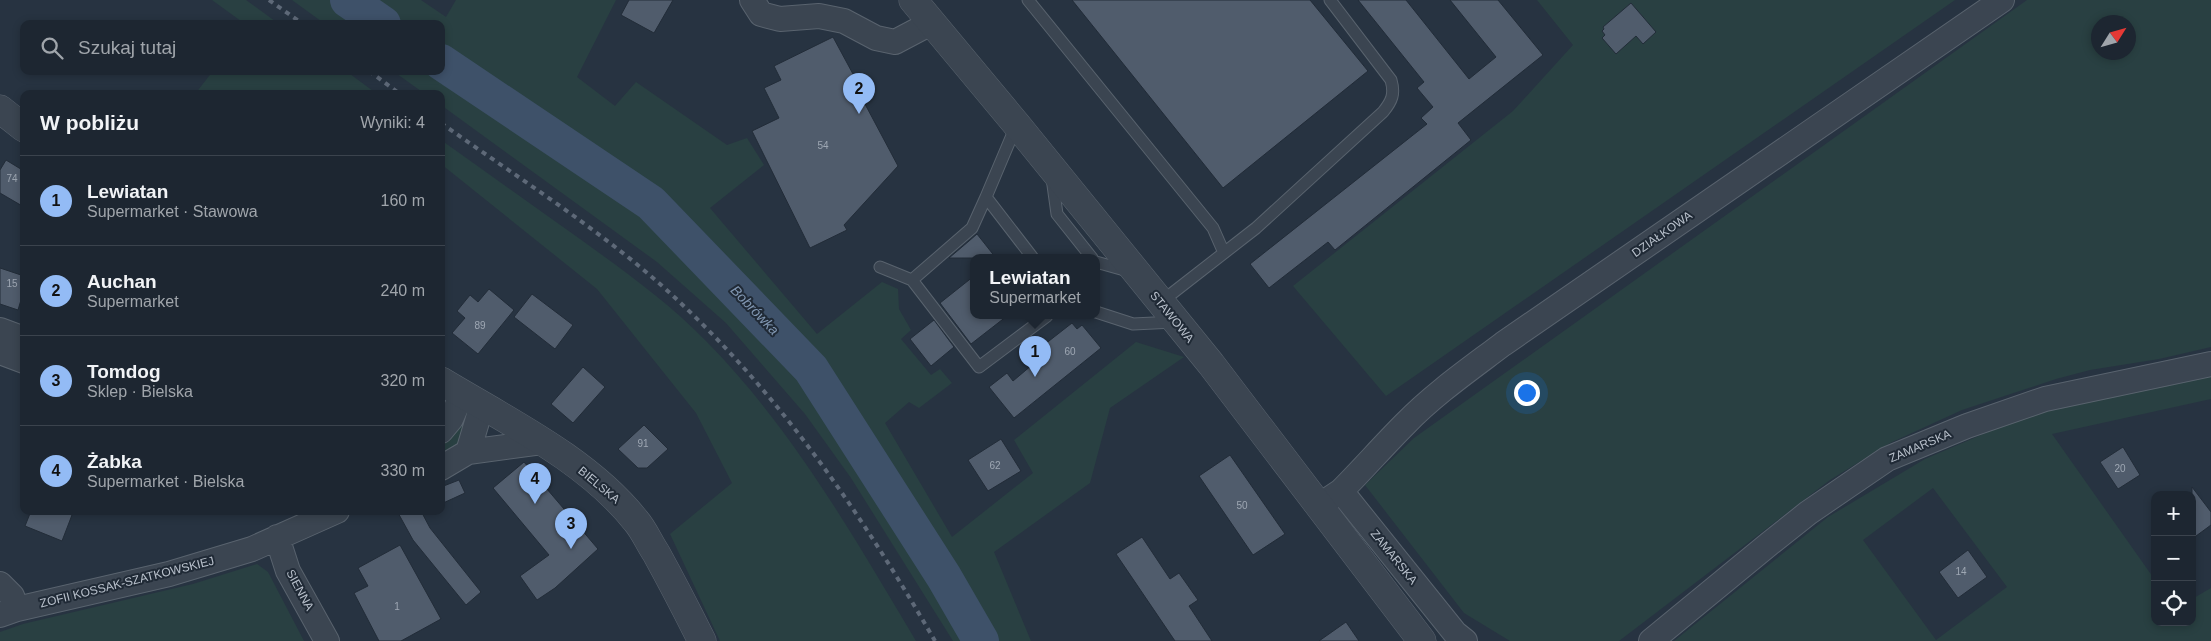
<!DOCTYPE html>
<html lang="pl">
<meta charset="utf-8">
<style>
body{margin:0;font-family:Arial,sans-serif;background:#252e39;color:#f1f3f6}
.controls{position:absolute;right:15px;bottom:15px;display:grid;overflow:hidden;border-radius:10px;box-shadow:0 2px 8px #0003}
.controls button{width:45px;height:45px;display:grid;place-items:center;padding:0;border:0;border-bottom:1px solid #3b434d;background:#1d2631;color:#f1f3f6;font:25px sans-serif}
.compass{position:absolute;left:2091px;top:15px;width:45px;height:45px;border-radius:50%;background:#1d2631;box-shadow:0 2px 8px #0003;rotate:53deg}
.you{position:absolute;left:1526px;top:392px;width:18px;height:18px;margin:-12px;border:4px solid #fff;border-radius:50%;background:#1a73e8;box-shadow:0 0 0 8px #1a73e833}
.badge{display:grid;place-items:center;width:32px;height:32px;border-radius:50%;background:#93bbf5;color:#111;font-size:16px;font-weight:700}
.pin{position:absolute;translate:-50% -41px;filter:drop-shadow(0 1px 2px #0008)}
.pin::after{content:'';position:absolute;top:26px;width:18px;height:15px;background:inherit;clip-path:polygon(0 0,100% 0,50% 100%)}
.popup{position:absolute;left:970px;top:254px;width:130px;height:65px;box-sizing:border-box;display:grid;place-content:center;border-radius:10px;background:#1d2631;filter:drop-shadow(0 1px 4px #0005);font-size:16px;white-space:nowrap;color:#a0a5ab}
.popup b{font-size:19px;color:#f1f3f6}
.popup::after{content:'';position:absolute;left:50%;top:100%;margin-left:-10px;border:10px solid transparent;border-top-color:#1d2631}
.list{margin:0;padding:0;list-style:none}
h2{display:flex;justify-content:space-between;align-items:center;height:65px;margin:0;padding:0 20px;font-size:21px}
h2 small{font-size:16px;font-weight:400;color:#a0a5ab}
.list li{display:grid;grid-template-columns:32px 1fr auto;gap:15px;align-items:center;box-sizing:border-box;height:90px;padding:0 20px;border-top:1px solid #3b434d}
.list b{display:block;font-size:19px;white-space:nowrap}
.list p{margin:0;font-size:16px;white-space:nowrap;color:#a0a5ab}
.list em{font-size:16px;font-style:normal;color:#a0a5ab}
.icon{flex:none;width:28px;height:28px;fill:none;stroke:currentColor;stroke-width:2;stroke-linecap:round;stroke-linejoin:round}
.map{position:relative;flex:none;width:2211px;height:641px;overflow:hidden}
.search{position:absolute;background:#1d2631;box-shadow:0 2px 8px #0003;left:20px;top:20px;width:425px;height:55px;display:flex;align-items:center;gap:12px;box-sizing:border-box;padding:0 18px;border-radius:10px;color:#a0a5ab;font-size:19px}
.panel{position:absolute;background:#1d2631;box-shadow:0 2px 8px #0003;left:20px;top:90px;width:425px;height:425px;border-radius:10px}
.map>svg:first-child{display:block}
.green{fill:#294042;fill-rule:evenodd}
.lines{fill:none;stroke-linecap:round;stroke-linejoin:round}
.river{stroke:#3e5169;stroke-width:36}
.building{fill:#505c6c;stroke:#222c38}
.service-casing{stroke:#59636e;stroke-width:13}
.minor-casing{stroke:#59636e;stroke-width:26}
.tertiary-casing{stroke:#59636e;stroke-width:29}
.service{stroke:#3b4551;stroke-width:11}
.minor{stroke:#3b4551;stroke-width:24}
.tertiary{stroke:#3b4551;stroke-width:28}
.rail{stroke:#5e6978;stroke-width:4;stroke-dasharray:5 5;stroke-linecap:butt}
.labels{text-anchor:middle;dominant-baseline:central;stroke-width:4;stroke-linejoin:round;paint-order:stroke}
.number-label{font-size:10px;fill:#9ea7b3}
.street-label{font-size:12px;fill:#b8c0cb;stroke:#202a36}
.water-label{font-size:14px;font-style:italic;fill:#8197b2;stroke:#202a36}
</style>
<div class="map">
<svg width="2211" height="641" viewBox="0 0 2211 641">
<rect width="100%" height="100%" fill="#273341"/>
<!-- green -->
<path class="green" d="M212 0H246L279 24H245Z
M292 0H421L446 17 456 0H616L577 77 615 106 636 82 727 145 747 138 764 165 710 208 817 334 882 282 898 289 899 309 911 330 901 339 931 375 940 369 952 383 919 408 909 402 885 423 952 537 1033 473 1014 440 1136 342 1184 357 1110 408 1090 483 994 552 1031 641H953L851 478 805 414 726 323 657 262 441 105V94H425L393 71H441V24H325Z
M1537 0H1955L1386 396 1293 286 1513 111 1573 45Z
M2027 0H2211V347L2159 359 2090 370 2056 379 1962 410 1890 443 1830 480 1619 641H1510L1464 613 1365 485 1414 438ZM2098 22H2128V52H2098Z
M213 71H346L377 94H195Z
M441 140C487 173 534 206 580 239 624 271 668 302 706 341 792 428 854 537 916 641H720L670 534 732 483 696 413 597 289 441 164Z
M2211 373V399L2052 434 2155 580V622H2192V599L2211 588V641H1674L1828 517 1925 459 2030 414ZM1933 488 2007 587 1936 640 1863 540Z
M470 420 466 439 441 461V442L462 422Z
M257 564 268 572 304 641H0V632L23 624 193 584Z"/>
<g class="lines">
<!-- river -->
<path class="river" d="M348 0 383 24
M441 62 651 203 811 369 944 577 981 641"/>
</g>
<!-- building -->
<path class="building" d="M629 0H673L654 33 621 15Z
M1072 0H1310L1368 71 1223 188Z
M1358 0H1406L1469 79 1496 57 1450 0H1498L1543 55 1458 123 1471 140 1335 250 1328 242 1269 288 1250 264 1427 124 1421 118 1433 107 1417 88 1424 82Z
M1631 3 1656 32 1643 44 1636 36 1616 54 1602 38 1605 35 1602 31 1604 29 1603 27Z
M833 37 860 87 857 89 898 166 844 225 847 230 810 248 752 131 779 118 764 88 781 80 774 66Z
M6 160 24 171V207L0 193V170Z
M977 234 996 258H949L969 241Z
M0 268 24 276V290L18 310 0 304Z
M974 276V316H1007L971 344 940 303Z
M489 289 514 310 478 354 452 333 465 318 457 311 470 295 478 302Z
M532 294 573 325 555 349 514 317Z
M934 320 954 347 931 366 910 339Z
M1072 323 1077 329 1082 325 1101 348 1014 418 989 387 1007 373 1013 381 1045 354 1040 348Z
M583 367 605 387 573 423 551 404Z
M644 425 668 449 647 468H638L618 449Z
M1001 439 1021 471 988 491 968 460Z
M2123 447 2140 475 2118 489 2100 462Z
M1230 455 1285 534 1253 555 1199 476Z
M524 462 598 549 555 588 537 600 520 576 549 555 493 488Z
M459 480 465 493 441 504V487Z
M2192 487 2211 512V525L2192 539Z
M31 511H62L72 515 62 541 25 526Z
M397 511H421L430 528 481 592 466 605 413 540Z
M1142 537 1170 579 1179 573 1198 600 1189 606 1212 641H1175L1116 554Z
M400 545 441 619 401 641H379L354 593 368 586 358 568Z
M1968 550 1987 577 1958 598 1939 572Z
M1346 622 1359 641H1319Z"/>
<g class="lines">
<defs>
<path id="service" d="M1028 0 1213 228 1224 253
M1016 126 986 197 1033 258
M1052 178 1057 214 1092 258
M1096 262 1128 271
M880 267 912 280 972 228 986 197
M912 280 979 367 1047 316
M1161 302 1256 228 1383 112C1392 101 1395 94 1391 80L1330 0
M1096 312 1133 324 1175 322"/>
<path id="minor" d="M752 0 761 14 780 19 819 16 844 21 876 38 895 42 931 23
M0 330 24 339
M0 352 24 361
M441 431 451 419 462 394
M468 452 542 442
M441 468 468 452 482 405
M1341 491C1363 469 1383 446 1405 424 1434 394 1470 369 1503 344L2002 0
M1329 499 1341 491 1455 633 1465 641
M277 537 288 571 327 641
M0 584 12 596 17 609
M0 615 17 609 169 574 252 549 337 511
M1651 641 1769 544 1808 513 1887 459 1967 426 2045 399 2211 364"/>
<path id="tertiary" d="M913 0 1017 125 1211 364 1422 641
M0 109 24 128
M441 381C507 421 588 460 636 521 644 530 649 543 656 553 672 582 687 611 702 641"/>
</defs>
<!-- service casing -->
<use href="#service" class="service-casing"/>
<!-- minor casing -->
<use href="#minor" class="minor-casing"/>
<!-- tertiary casing -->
<use href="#tertiary" class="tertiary-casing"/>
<!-- service -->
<use href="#service" class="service"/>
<!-- minor -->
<use href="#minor" class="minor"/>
<!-- tertiary -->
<use href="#tertiary" class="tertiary"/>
<!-- rail -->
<path class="rail" d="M269 0 303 24
M369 71 400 94
M441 123C514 175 593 225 660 284 776 388 858 508 935 641"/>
</g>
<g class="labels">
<!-- number labels -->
<g class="number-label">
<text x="823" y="145">54</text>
<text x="12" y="178">74</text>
<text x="12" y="283">15</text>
<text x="480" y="325">89</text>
<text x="1070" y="351">60</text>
<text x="643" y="443">91</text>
<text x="995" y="465">62</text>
<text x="2120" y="468">20</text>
<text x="1242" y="505">50</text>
<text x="1961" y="571">14</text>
<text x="397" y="606">1</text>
</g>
<!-- street labels -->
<g class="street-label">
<text transform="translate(1662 234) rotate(-35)">DZIAŁKOWA</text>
<text transform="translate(1172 317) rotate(51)">STAWOWA</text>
<text transform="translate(1920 446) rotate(-23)">ZAMARSKA</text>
<text transform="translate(599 485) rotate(40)">BIELSKA</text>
<text transform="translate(1394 557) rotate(51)">ZAMARSKA</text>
<text transform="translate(127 582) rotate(-14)">ZOFII KOSSAK-SZATKOWSKIEJ</text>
<text transform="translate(300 590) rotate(62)">SIENNA</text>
</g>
<!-- water labels -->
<g class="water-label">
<text transform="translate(755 310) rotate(46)">Bobrówka</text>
</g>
</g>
</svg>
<div class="controls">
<button>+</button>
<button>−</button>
<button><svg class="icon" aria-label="locate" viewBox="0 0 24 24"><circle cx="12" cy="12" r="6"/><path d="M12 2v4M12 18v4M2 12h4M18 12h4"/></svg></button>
</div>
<svg class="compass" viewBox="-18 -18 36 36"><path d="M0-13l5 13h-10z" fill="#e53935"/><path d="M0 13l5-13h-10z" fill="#a0a5ab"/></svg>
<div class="you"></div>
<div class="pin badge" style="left:1035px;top:377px">1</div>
<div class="popup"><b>Lewiatan</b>Supermarket</div>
<div class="pin badge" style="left:859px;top:114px">2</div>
<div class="pin badge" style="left:571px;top:549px">3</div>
<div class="pin badge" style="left:535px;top:504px">4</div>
<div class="search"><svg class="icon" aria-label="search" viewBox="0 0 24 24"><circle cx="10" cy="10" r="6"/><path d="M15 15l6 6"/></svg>Szukaj tutaj</div>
<section class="panel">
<h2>W pobliżu<small>Wyniki: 4</small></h2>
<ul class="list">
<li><span class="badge">1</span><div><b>Lewiatan</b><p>Supermarket · Stawowa</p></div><em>160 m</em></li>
<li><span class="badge">2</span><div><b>Auchan</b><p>Supermarket</p></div><em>240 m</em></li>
<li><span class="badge">3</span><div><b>Tomdog</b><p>Sklep · Bielska</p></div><em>320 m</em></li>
<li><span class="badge">4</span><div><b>Żabka</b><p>Supermarket · Bielska</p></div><em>330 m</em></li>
</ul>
</section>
</div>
